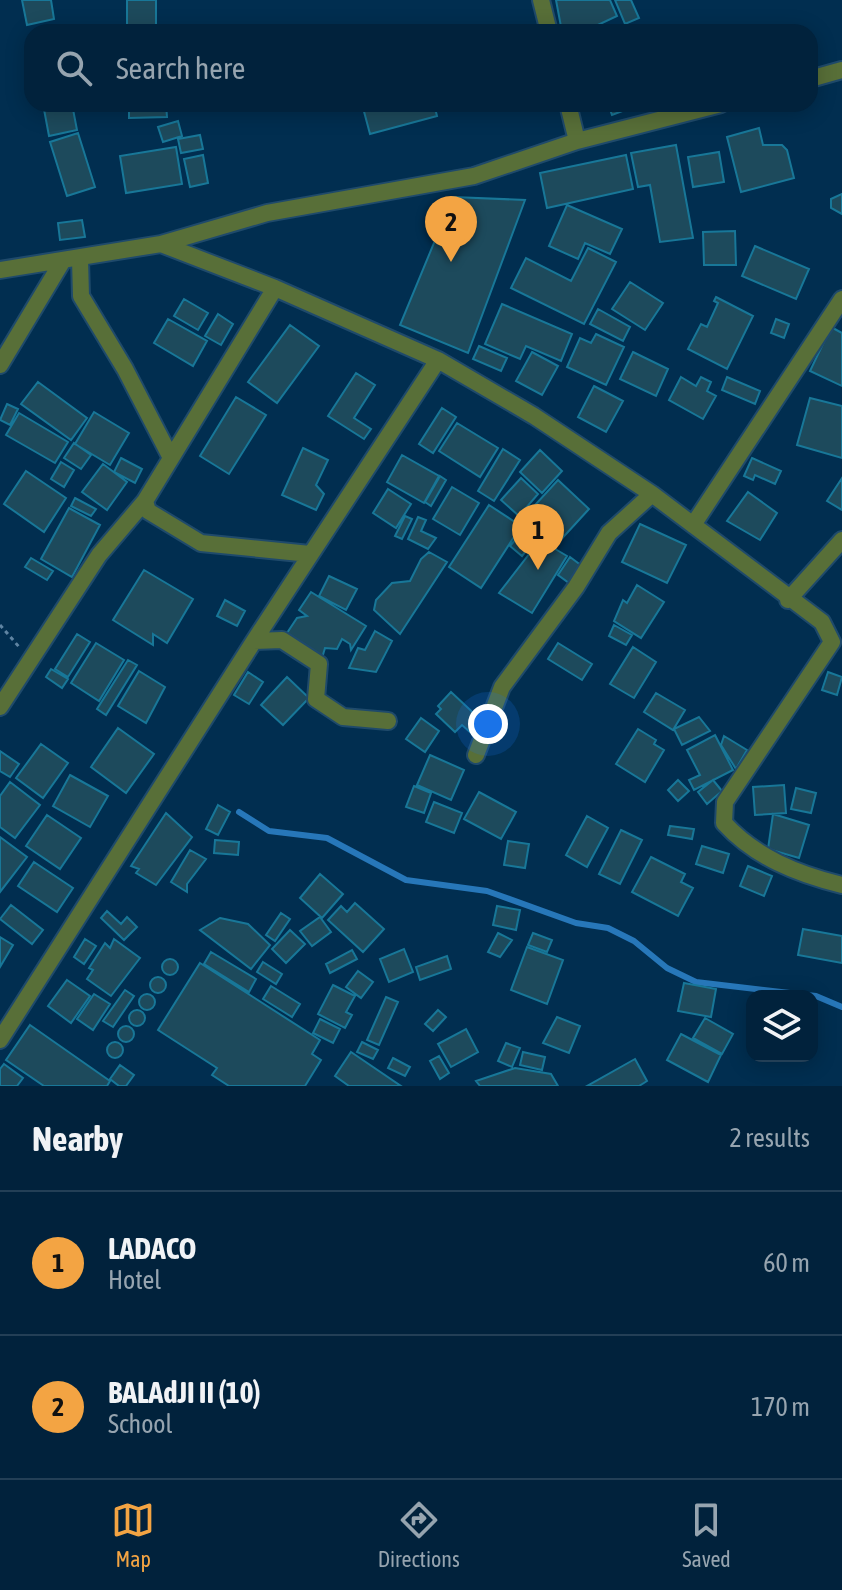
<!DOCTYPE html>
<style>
body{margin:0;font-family:"Asap Condensed",sans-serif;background:#0b2a43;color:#f1f3f6}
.controls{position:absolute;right:24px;bottom:24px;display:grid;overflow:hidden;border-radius:16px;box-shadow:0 4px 20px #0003}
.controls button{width:72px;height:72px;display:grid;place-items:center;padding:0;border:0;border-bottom:2px solid #233f56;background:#01223c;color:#f1f3f6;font:40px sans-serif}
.you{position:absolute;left:488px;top:724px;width:28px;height:28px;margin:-20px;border:6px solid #fff;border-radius:50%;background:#1a73e8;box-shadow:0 0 0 12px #1a73e833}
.badge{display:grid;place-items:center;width:52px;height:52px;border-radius:50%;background:#f3a443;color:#111;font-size:26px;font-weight:700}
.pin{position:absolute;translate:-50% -66px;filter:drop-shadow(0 2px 4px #0008)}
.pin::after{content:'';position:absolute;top:42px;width:28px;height:24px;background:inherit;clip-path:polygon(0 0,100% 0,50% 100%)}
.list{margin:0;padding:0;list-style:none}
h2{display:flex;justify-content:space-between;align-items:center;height:104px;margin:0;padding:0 32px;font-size:34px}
h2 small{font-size:26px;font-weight:400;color:#96a4af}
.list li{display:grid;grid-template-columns:52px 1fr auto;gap:24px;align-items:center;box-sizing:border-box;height:144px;padding:0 32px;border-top:2px solid #233f56}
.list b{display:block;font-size:30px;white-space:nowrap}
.list p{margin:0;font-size:26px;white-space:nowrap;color:#96a4af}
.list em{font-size:26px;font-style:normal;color:#96a4af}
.icon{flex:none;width:44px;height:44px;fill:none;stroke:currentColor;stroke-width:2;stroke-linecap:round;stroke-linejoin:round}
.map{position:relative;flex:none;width:842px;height:1086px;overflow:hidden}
.search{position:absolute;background:#01223c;box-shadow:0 4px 20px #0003;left:24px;right:24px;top:24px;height:88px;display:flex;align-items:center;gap:20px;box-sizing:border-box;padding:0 28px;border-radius:24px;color:#96a4af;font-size:30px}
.sheet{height:392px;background:#01223c}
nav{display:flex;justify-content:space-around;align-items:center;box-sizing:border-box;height:112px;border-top:2px solid #233f56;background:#01223c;font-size:22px;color:#96a4af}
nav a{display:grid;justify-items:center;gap:4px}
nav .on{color:#f3a443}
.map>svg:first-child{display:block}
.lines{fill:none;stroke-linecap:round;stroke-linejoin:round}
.stream{stroke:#2777b9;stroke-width:6}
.building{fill:#1d4a5c;stroke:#187798;stroke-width:2}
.minor-casing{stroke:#1f4a6b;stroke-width:20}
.path{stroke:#5f84a2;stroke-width:3;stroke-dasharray:4 4;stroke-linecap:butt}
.minor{stroke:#586f38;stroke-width:16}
</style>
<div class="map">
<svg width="842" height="1086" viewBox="0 0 842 1086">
<rect width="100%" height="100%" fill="#012e50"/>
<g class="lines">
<!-- stream -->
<path class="stream" d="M239 812 269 831 327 838 406 880 487 891 576 923 608 928 634 941 667 968 696 982 816 996 842 1007"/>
</g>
<!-- building -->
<path class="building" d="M22 0H51L54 19 27 25Z
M127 0H156V32H127Z
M556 0H610L617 16 583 32H562Z
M615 0H631L639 18 625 24Z
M43 104H72L77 130 49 136Z
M129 104H166L167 117 129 118Z
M362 104H434L437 116 370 134Z
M608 104H641L612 115Z
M178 121 182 136 163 142 158 127Z
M759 128 763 145H782L787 150 794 178 741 192 727 137Z
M78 133 95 187 67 196 50 142Z
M200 135 203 149 181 153 178 139Z
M676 145 693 238 660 242 650 185 638 187 631 153Z
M176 147 182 184 126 193 120 156Z
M719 152 724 182 693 187 688 157Z
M203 155 208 183 190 187 184 159Z
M626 155 633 189 547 208 540 173Z
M842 194V193V214L831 208V199Z
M453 197 525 200 468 353 400 325Z
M567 205 622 229 610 254 585 243 578 259 549 246Z
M82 220 85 237 60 240 58 223Z
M735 231 736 265H704L703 232Z
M755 246 809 269 796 299 742 276Z
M588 248 616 262 584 324 511 288 526 258 571 281Z
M630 282 663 303 645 330 612 309Z
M716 297 753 316 727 369 688 349 701 324 707 327 718 303 714 301Z
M184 299 208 313 198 330 174 316Z
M502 304 572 334 561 361 526 346 520 359 485 344Z
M598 309 630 327 623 341 590 324Z
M218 314 233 324 221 345 205 336Z
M168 319 207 341 193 366 154 343Z
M776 319 789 324 784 338 771 333Z
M290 325 319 346 277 403 248 382Z
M831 327 842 333V386L810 371Z
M596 334 624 347 606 385 567 367 580 338 591 343Z
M479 346 507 358 501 371 473 359Z
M532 352 558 366 542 395 516 381Z
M633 352 668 369 656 396 620 379Z
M356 373 375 385 354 418 371 429 364 439 328 416Z
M681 377 696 386 701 377 711 382 707 391 716 396 703 419 669 400Z
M727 377 760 391 755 404 722 390Z
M38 382 87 418 71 440 21 404Z
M594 386 623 401 606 432 578 417Z
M236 397 266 415 229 474 200 456Z
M810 398 842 406V458L797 445Z
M7 404 18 409 10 425 0 420Z
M442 408 456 417 433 453 419 444Z
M94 412 129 433 110 465 75 444Z
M19 413 68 442 55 463 6 435Z
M457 423 498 448 480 477 439 451Z
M74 443 91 455 81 469 64 458Z
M303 448 328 460 316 485 324 494 316 510 282 495Z
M503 449 520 460 494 501 478 491Z
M540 450 562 471 542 493 520 472Z
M402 455 439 476 424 503 387 482Z
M121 458 142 469 135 483 114 472Z
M752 458 781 471 775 484 755 475 753 480 744 476Z
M61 462 74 470 64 487 51 479Z
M103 464 127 482 107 510 82 492Z
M26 471 66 498 44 532 4 504Z
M440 476 446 480 431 506 425 502Z
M521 478 538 494 519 516 501 500Z
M842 478V510L827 501Z
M558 480 589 509 556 545 525 516Z
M452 487 479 503 460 535 433 519Z
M388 489 411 504 396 528 373 513Z
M748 492 777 513 760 540 727 521Z
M75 498 96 509 91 516 71 506Z
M489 505 521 526 481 588 449 567Z
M69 508 100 525 72 577 41 559Z
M405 516 412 519 402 539 395 536Z
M418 517 426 520 421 531 436 538 428 549 408 539Z
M640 524 686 545 667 583 622 562Z
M528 525 539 535 522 556 510 546Z
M540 540 567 556 532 613 499 593Z
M429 552 447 562 400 634 374 610 376 600 392 583 410 581 421 559Z
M570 557 582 566 569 583 558 575Z
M31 558 53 571 47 580 25 567Z
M144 570 193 599 167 643 153 634V645L113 620Z
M329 576 357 589 346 610 319 596Z
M637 585 664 602 641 638 614 621 623 600 627 603Z
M311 592 366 626 351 650 350 644 342 639 337 649 325 648 322 658 287 633 297 618 307 616 299 610Z
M225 600 245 611 237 626 217 616Z
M614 625 632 635 626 645 609 636Z
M375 631 392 641 376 672 349 668 358 648 365 650Z
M77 634 90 642 68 677 55 669Z
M96 643 124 660 99 701 71 683Z
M558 643 592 664 582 680 548 659Z
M633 647 656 662 634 698 610 684Z
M128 660 137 665 106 715 97 709Z
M51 669 68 679 62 688 46 677Z
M139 671 165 687 146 723 118 706Z
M248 672 263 682 249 704 234 695Z
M828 672 842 677 837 695 822 690Z
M287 677 309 698 283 725 261 705Z
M451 692 481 720 470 732 462 725 455 732 436 714 441 709 438 706Z
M656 693 685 710 673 730 644 712Z
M699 717 710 731 682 745 674 729Z
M421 718 439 731 425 752 406 739Z
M118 728 154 754 126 793 91 767Z
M638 729 656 740 654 744 664 750 645 782 616 764Z
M715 735 733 770 694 790 689 780 700 775 687 750Z
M724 736 747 750 736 769 721 745Z
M41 744 68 763 43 798 16 778Z
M0 751 19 764 10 777 0 771Z
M430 755 464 770 451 800 417 785Z
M70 775 108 796 90 827 53 806Z
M678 780 689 791 678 801 668 790Z
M713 780 722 791 707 804 698 792Z
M10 782 40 805 15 838 0 827V796Z
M784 785 786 813 755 815 753 787Z
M414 786 431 793 424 813 406 807Z
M796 788 816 793 811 813 791 809Z
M479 792 516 812 501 839 464 819Z
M434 802 462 813 454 833 426 822Z
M218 805 230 812 218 835 206 829Z
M166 813 192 837 156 885 136 873 139 869 131 866Z
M773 814 809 825 799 858 768 849Z
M47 815 81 838 60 869 26 846Z
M587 816 608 828 587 867 566 855Z
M670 826 694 829 692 839 668 835Z
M621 830 642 840 620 884 599 874Z
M0 837 27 857 0 892Z
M215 840 239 842 238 855 214 853Z
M508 841 529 844 525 868 504 865Z
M702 846 729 854 723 873 696 864Z
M190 850 206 859 187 884V892L171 882Z
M651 857 685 874 681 882 693 888 678 916 632 892Z
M34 862 73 888 57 912 18 886Z
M748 866 772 876 764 896 740 886Z
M320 874 343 894 322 918 300 898Z
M355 903 384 929 363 952 328 920 341 906 347 912Z
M11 905 43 930 32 944 0 919Z
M497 906 520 910 516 930 493 925Z
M107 911 121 924 127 917 137 927 124 940 101 918Z
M281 913 290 919 275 941 266 935Z
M320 917 331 932 312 946 300 931Z
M220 918 248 924 270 945 251 969 200 930Z
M803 929 842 936V963L798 955Z
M290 930 305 944 286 963 272 949Z
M498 933 512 940 500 957 488 952Z
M533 933 552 940 547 952 528 945Z
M0 937 13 945 0 967Z
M85 939 96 946 84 964 74 957Z
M114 939 140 958 111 996 87 979 93 970 89 968 105 943 110 948Z
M527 947 563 960 547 1004 511 990Z
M404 949 413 972 389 982 380 959Z
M352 950 357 959 330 973 326 964Z
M211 952 256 979 249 992 204 964Z
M447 956 451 969 420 980 416 967Z
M162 967a8 8 0 1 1 16 0a8 8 0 1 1-16 0Z
M263 962 282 974 276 984 257 972Z
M200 963 320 1040 312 1054 321 1060 305 1086H229L212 1075 217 1068 158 1030Z
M358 971 373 982 361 998 346 987Z
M150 985a8 8 0 1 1 16 0a8 8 0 1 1-16 0Z
M67 980 90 996 71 1023 48 1006Z
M684 983 716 989 711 1017 678 1011Z
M333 985 355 996 346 1012 352 1015 345 1028 318 1014Z
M271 986 300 1004 292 1017 263 999Z
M125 990 134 996 113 1027 103 1021Z
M94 994 110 1004 93 1030 77 1019Z
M139 1002a8 8 0 1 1 16 0a8 8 0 1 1-16 0Z
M386 997 398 1002 379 1045 367 1040Z
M438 1010 446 1017 433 1031 425 1024Z
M129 1018a8 8 0 1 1 16 0a8 8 0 1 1-16 0Z
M557 1017 580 1026 569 1053 543 1043Z
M705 1018 733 1034 722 1054 693 1038Z
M320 1019 340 1029 333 1043 313 1033Z
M30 1025 110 1081 107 1086H44L6 1060Z
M118 1034a8 8 0 1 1 16 0a8 8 0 1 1-16 0Z
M466 1029 478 1052 451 1067 438 1044Z
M681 1034 721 1055 708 1082 667 1060Z
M362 1042 378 1050 373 1059 357 1052Z
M107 1050a8 8 0 1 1 16 0a8 8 0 1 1-16 0Z
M506 1043 520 1048 512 1067 498 1061Z
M351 1052 401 1086H349L335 1076Z
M523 1052 545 1057 542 1070 520 1065Z
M439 1056 449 1073 440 1079 430 1061Z
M393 1058 410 1067 405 1076 388 1068Z
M635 1059 647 1081 639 1086H587Z
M4 1064 23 1078 17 1086H0V1069Z
M120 1065 134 1075 126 1086H119L110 1079Z
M515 1068 551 1074 558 1086H480L476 1081Z"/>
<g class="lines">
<defs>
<path id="minor" d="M541 0 549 32
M810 79 842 70
M568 104 577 141
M161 244 275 288 438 360 534 416 652 494 822 622 832 642 725 802 724 823C755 857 797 874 842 885
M80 259 81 296 125 369 170 456
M0 270 161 244 267 213 474 176 577 141 721 104
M0 365 62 262
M145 501 148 511 201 543 310 554
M693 525 842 299
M788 600 842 540
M254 641 282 640 319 664 316 699 343 717 388 721
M0 707 99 555 145 501 275 288
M476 755 502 687 576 587 609 533 652 494
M0 1040 254 641 438 360"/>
</defs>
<!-- minor casing -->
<use href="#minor" class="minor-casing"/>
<!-- path -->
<path class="path" d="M0 625 20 648"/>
<!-- minor -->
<use href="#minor" class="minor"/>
</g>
</svg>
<div class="controls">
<button><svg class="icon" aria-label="layers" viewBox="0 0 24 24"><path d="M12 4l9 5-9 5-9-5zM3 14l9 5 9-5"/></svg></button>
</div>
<div class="you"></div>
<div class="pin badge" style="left:538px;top:570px">1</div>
<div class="pin badge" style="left:451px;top:262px">2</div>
<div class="search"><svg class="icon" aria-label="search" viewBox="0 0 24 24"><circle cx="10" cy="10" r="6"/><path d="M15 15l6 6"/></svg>Search here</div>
</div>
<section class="sheet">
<h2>Nearby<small>2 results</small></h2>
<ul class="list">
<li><span class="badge">1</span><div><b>LADACO</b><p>Hotel</p></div><em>60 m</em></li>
<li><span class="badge">2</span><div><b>BALAdJI II (10)</b><p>School</p></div><em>170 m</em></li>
</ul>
</section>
<nav>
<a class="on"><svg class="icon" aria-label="map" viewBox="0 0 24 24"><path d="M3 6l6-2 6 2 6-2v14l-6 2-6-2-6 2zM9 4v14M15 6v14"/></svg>Map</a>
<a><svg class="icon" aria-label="directions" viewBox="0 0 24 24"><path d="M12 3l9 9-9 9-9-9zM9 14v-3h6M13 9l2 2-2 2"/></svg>Directions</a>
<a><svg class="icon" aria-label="saved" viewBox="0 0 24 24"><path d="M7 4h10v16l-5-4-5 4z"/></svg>Saved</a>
</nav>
